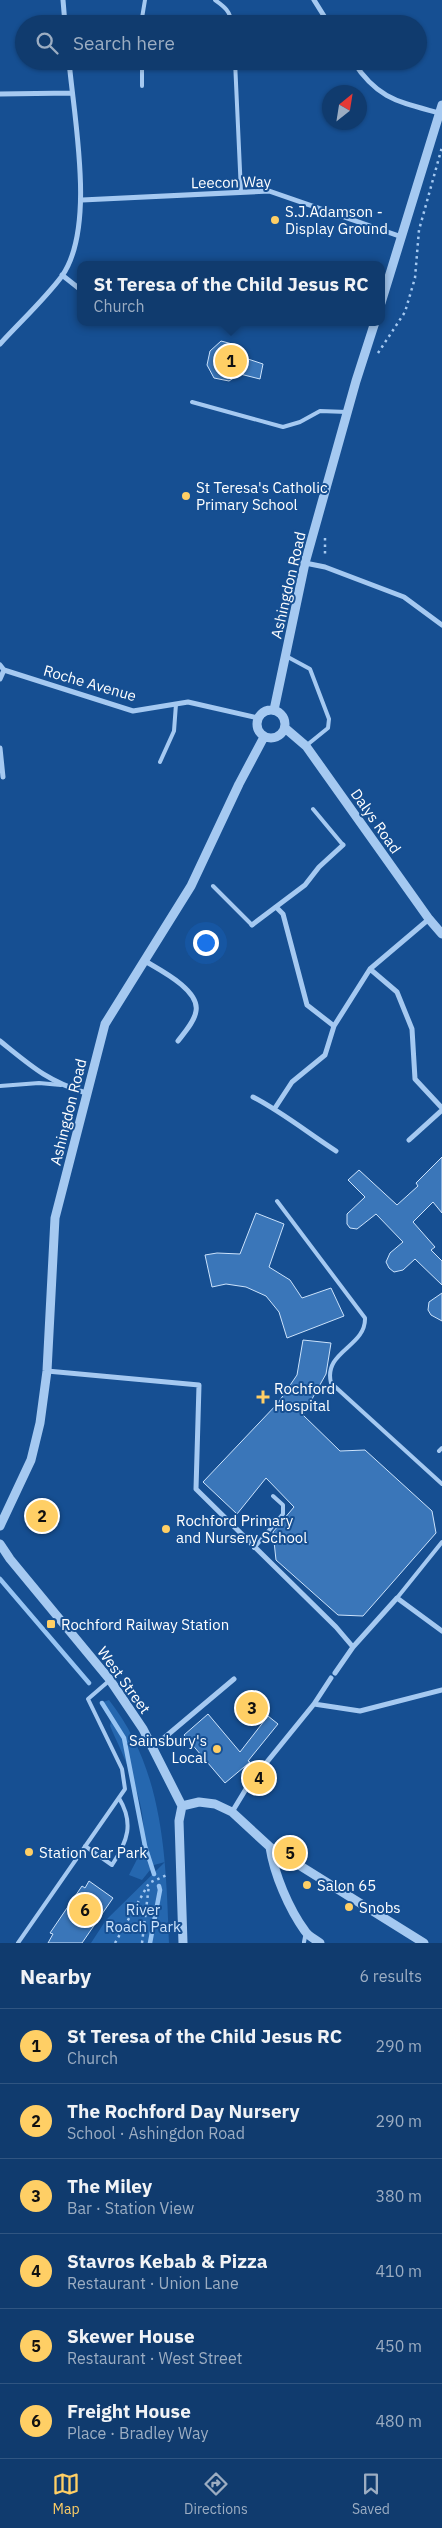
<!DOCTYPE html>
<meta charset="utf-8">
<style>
body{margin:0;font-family:"IBM Plex Sans",sans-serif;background:#1e4676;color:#f1f3f6}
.compass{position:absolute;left:322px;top:85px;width:45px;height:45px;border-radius:50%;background:#103b6e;box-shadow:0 1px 4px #0004;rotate:30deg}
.you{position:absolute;left:205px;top:942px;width:18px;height:18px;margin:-12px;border:4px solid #fff;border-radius:50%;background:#1a73e8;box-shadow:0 0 0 8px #1a73e833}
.badge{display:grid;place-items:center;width:32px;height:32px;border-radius:50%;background:#ffcf65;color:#111;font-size:16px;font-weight:700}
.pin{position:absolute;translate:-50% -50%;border:2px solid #fff;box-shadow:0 1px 5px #0006}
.popup{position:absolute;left:77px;top:261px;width:308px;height:65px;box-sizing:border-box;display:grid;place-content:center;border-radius:10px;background:#103b6e;filter:drop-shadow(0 1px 4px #0005);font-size:16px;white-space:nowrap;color:#9cadc2}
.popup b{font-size:19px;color:#f1f3f6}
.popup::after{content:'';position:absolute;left:50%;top:100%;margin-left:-10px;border:10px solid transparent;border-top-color:#103b6e}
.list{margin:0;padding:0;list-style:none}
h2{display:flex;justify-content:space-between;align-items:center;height:65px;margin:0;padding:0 20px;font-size:21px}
h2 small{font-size:16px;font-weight:400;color:#9cadc2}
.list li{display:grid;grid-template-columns:32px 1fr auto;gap:15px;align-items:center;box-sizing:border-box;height:75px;padding:0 20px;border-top:1px solid #305581}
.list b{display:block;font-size:19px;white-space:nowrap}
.list p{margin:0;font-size:16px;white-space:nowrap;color:#9cadc2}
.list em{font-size:16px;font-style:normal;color:#9cadc2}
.icon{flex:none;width:28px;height:28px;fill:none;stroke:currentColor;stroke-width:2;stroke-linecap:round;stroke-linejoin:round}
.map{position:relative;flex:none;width:442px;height:1943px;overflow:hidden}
.search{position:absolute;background:#103b6e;box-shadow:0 1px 4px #0004;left:15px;right:15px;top:15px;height:55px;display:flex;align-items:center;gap:12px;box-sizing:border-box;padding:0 18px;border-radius:28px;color:#9cadc2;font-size:19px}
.sheet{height:515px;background:#103b6e}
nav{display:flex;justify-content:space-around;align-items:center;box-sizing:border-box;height:70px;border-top:1px solid #305581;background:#103b6e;font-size:14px;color:#9cadc2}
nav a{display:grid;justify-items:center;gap:2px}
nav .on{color:#ffcf65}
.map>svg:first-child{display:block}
.green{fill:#2567af}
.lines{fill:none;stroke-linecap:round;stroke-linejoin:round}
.stream{stroke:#97c4f3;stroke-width:4.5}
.building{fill:#3a76b9;stroke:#cce3fc}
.path{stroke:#a5c9f1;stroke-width:2.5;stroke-dasharray:2.5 4;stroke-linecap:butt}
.service{stroke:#a5c9f1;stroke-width:4}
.minor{stroke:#a5c9f1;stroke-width:5}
.tertiary{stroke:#a5c9f1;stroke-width:9}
.poi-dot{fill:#ffcf65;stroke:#164f92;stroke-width:2}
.labels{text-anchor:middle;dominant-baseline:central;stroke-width:4;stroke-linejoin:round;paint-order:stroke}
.street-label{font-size:15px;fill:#fff;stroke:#164f92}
.poi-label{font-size:15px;fill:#fff;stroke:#164f92;text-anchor:start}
.park-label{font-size:15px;fill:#cce3fc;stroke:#164f92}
</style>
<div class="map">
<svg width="442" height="1943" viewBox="0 0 442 1943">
<rect width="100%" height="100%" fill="#164f92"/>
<!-- green -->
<path class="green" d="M109 1700C164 1770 166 1858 169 1943H91L106 1920 165 1862 154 1865 142 1880 129 1875C133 1867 138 1858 141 1850 152 1812 125 1760 110 1726L111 1721 103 1705V1702Z"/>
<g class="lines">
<!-- stream -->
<path class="stream" d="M0 1579 89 1683
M102 1703 124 1738 145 1846 154 1874
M150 1943 160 1890 159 1886"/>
</g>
<!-- building -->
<path class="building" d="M221 341 240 346 245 358 263 364 260 379 240 374 229 381 214 378 207 365 210 351Z
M442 1157V1213L433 1202 413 1222 435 1247 431 1250 442 1261V1285L415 1259 403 1270 394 1272 389 1268 386 1262 390 1253 403 1242 376 1214 357 1229 350 1228 347 1224V1214L365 1197 348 1180 359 1170 397 1205 418 1186 416 1183Z
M256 1213 284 1224 269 1267 290 1280 302 1298 331 1288 344 1316 287 1338 279 1312 266 1296 246 1287 226 1284 212 1287 205 1255 217 1253 240 1254Z
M442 1293V1321L431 1315 428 1310 429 1302Z
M303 1340 331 1343 326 1374 303 1415 340 1451 365 1450 432 1511 436 1533 363 1616 338 1615 276 1560 273 1532 294 1507 266 1478 237 1514 203 1482 278 1403 297 1375Z
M208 1714 240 1752 268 1716 278 1724 248 1761 250 1762 225 1783 184 1735Z
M89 1881 113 1898 82 1943H48L53 1934 50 1933 82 1886 85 1888Z"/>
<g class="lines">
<!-- path -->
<path class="path" d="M378 353 405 312 415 278 419 230 442 147
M325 538V557
M115 1943 149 1883 169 1874
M142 1943 149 1885"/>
<!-- service -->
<path class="service" d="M215 0C225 7 230 11 232 24
M141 24 145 0
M142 61V86
M235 61 241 192
M192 402 283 427 300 422 320 411 347 412
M286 656 310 669 329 719 328 728 307 745
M160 762 174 731 176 704
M313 809 343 845
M213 886 252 925
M0 1086 39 1083 61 1085
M277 1201 365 1318C366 1347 323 1351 331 1383L442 1484
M439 1451 442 1448
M254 1548 283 1514V1505L273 1496
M397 1598 442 1542
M85 1846 112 1865C128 1841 134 1823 119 1798
M304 1942 306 1932
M18 1943 125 1789 122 1769 88 1699 110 1680"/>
<!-- minor -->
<path class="minor" d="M63 0 65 24
M314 0 329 24
M353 61C377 99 399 102 439 113
M0 94 72 93
M82 200 269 191 402 237
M62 275 81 290
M0 344C20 322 44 300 62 276 96 227 74 119 69 61
M305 563 325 567 404 597 442 625
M0 665 4 670 0 679
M4 670 133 711 188 702 258 718
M0 748 3 777
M277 908 283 914 307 1005 334 1026
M252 925 305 885 319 867 343 845
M145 961C160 970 200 990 196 1011 195 1021 184 1033 178 1041
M370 969 397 992 412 1029 415 1079 442 1108
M0 1041C31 1066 47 1081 86 1093
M253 1097C282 1112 308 1133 336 1151
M275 1108 292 1082 325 1055 334 1026 370 969 429 919
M409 1140 442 1110
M47 1371 199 1385 196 1489 336 1627 353 1647 335 1673
M353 1647 397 1598 442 1631
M314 1704 331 1678
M152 1748 234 1679
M232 1812 249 1784 314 1704 360 1711 442 1690"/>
<!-- tertiary -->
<path class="tertiary" d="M381 303 442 105
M257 724a14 14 0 1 1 28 0a14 14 0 1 1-28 0Z
M274 710 305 563 356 381 375 322
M285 728 306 746 429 919 442 934
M0 1526 31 1460 40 1423 47 1371 55 1218 105 1024 191 886 239 784 264 737
M0 1544 10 1559 110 1680 143 1729 182 1806
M182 1806 199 1802 215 1804 232 1812 270 1847 424 1943
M182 1806 179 1821 183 1943
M270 1847C274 1874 289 1909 305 1931 308 1936 315 1939 320 1943"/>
</g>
<!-- markers -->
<g class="poi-dot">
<circle cx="275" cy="220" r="5"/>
<circle cx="186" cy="496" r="5"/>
<path d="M260.5 1389.5h5v5h5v5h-5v5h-5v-5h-5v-5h5z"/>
<circle cx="166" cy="1529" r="5"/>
<rect x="46" y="1619" width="10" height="10" rx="2.5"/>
<circle cx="217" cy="1749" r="5"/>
<circle cx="29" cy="1852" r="5"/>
<circle cx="307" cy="1885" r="5"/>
<circle cx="349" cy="1907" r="5"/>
</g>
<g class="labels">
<!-- street labels -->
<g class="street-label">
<text transform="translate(231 182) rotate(-1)">Leecon Way</text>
<text transform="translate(288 585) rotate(-77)">Ashingdon Road</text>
<text transform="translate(90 683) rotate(16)">Roche Avenue</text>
<text transform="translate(376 821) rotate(55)">Dalys Road</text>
<text transform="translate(68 1112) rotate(-76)">Ashingdon Road</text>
<text transform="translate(124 1680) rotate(54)">West Street</text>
</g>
<!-- poi labels -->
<g class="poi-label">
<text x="285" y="211">S.J.Adamson -<tspan x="285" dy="17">Display Ground</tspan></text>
<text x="196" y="487">St Teresa's Catholic<tspan x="196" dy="17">Primary School</tspan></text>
<text x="274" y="1388">Rochford<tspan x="274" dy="17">Hospital</tspan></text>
<text x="176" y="1520">Rochford Primary<tspan x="176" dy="17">and Nursery School</tspan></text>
<text x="61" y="1624">Rochford Railway Station</text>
<text x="207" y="1740" text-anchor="end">Sainsbury's<tspan x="207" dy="17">Local</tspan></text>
<text x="39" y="1852">Station Car Park</text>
<text x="317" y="1885">Salon 65</text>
<text x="359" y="1907">Snobs</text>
</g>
<!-- park labels -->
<g class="park-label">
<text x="143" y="1909">River<tspan x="143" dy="17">Roach Park</tspan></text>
</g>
</g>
</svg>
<svg class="compass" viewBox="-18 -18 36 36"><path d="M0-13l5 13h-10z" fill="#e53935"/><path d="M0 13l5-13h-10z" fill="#9cadc2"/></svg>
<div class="you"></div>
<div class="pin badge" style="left:231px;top:361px">1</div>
<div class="popup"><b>St Teresa of the Child Jesus RC</b>Church</div>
<div class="pin badge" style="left:42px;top:1516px">2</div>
<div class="pin badge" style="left:252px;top:1708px">3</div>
<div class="pin badge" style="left:259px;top:1778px">4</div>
<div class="pin badge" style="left:290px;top:1853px">5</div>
<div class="pin badge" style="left:85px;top:1910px">6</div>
<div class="search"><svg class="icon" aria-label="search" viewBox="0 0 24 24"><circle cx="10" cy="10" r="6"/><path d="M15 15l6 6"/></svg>Search here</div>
</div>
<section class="sheet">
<h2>Nearby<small>6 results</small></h2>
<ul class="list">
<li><span class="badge">1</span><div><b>St Teresa of the Child Jesus RC</b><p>Church</p></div><em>290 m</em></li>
<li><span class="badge">2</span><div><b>The Rochford Day Nursery</b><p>School · Ashingdon Road</p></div><em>290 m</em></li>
<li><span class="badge">3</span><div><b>The Miley</b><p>Bar · Station View</p></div><em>380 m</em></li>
<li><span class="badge">4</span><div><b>Stavros Kebab &amp; Pizza</b><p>Restaurant · Union Lane</p></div><em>410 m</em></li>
<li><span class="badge">5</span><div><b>Skewer House</b><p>Restaurant · West Street</p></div><em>450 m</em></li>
<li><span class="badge">6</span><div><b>Freight House</b><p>Place · Bradley Way</p></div><em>480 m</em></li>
</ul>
</section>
<nav>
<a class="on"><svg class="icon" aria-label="map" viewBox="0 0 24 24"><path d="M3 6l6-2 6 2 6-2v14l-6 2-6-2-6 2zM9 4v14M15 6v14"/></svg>Map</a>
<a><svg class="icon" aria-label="directions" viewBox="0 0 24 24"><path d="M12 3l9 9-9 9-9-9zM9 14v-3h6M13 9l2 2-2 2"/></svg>Directions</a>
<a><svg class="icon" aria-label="saved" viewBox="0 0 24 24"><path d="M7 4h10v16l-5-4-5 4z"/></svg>Saved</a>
</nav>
